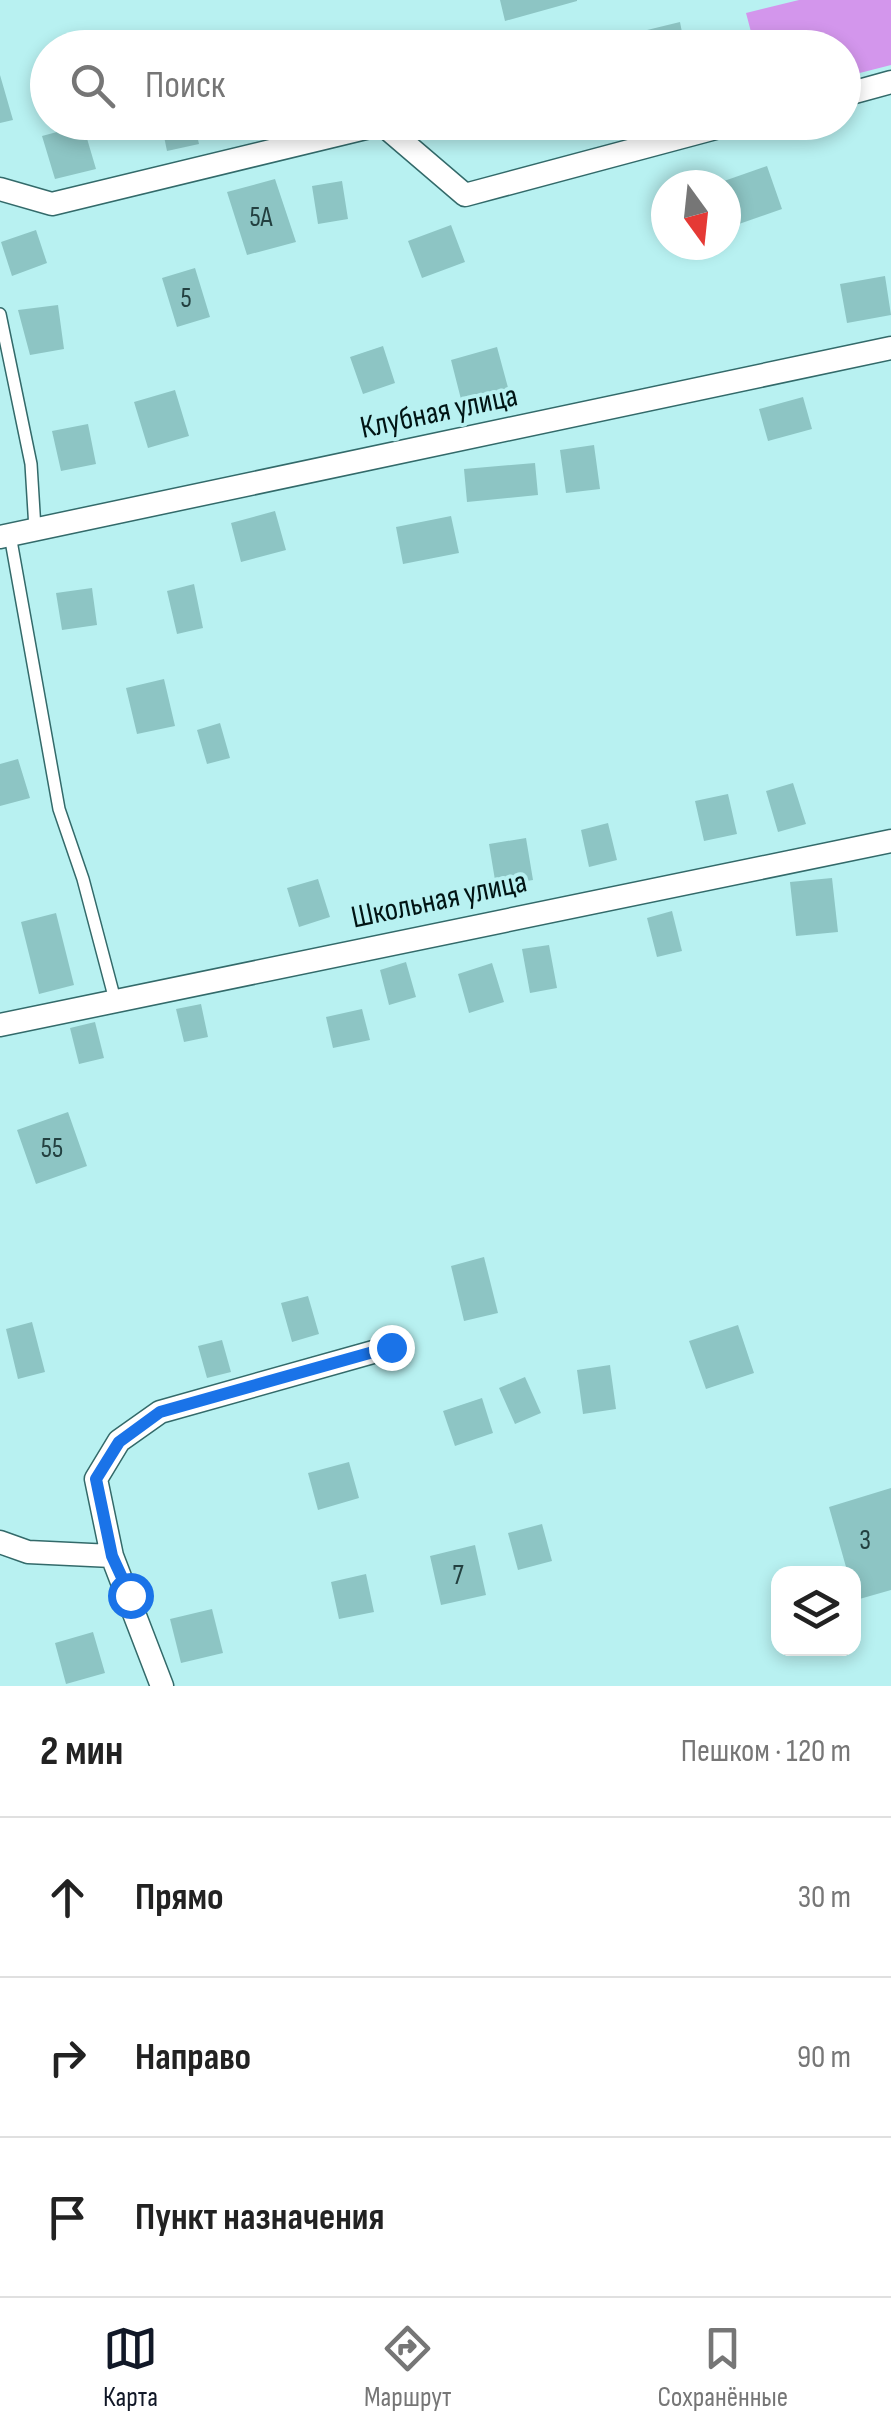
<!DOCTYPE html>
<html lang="ru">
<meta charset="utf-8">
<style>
body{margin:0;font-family:"Sofia Sans Condensed",sans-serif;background:#f6f6f6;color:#222}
.controls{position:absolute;right:30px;bottom:30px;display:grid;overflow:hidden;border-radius:20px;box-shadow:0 5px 15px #0003}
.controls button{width:90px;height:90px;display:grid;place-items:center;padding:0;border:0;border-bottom:2px solid #e0e0e0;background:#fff;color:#222;font:50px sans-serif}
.compass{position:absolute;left:651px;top:170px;width:90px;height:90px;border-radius:50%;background:#fff;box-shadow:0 5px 15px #0003;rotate:165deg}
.stop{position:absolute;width:30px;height:30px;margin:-22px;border:8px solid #1a73e8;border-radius:50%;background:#fff}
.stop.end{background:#1a73e8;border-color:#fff;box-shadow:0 2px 10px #0008}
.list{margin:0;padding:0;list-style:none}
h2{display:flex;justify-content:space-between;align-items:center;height:130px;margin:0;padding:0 40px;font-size:42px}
h2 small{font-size:32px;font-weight:400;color:#767676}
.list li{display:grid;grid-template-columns:65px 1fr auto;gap:30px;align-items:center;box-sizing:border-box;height:160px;padding:0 40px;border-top:2px solid #e0e0e0}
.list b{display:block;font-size:38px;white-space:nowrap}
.list em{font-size:32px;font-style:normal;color:#767676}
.icon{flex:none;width:55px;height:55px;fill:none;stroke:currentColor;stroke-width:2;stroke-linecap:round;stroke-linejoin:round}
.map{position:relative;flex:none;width:891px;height:1686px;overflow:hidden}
.search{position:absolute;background:#fff;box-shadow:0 5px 15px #0003;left:30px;right:30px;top:30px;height:110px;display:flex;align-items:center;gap:25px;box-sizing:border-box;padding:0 35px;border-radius:55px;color:#767676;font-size:38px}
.sheet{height:610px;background:#fff}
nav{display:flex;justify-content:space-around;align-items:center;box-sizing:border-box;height:140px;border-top:2px solid #e0e0e0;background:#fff;font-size:28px;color:#767676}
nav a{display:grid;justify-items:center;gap:5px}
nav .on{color:#111827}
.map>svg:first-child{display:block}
.green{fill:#d396ec}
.building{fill:#8dc5c4}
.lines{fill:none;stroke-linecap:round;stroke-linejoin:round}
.service-casing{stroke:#336a6a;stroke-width:14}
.minor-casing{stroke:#336a6a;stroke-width:25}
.service{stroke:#fff;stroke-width:11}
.minor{stroke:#fff;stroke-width:22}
.route{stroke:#1a73e8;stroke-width:12}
.labels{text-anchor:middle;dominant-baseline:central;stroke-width:8;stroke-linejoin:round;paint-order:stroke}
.number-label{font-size:28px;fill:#234040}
.street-label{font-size:32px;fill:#001414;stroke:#b8f1f1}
</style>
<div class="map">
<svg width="891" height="1686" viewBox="0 0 891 1686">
<rect width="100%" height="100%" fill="#b8f1f1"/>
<!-- green -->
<path class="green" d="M799 0H891V65L844 77V48L755 47 746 13Z"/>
<!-- building -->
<path class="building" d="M500 0H577V1L505 21Z
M680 22 685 48H647L643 31Z
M0 75 13 120 0 123Z
M161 122H194L199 144 167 151Z
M83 125 96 169 55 179 42 136Z
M767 166 782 209 739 224 724 181Z
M275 179 296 242 247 255 227 192Z
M342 181 348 219 318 224 312 186Z
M451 225 465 262 422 278 408 241Z
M36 230 47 263 12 276 1 242Z
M195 268 210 317 177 327 162 278Z
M885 276 891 315 847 323 840 284Z
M58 305 64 349 30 355 18 310Z
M383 346 395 383 363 394 350 357Z
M497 347 510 395 463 407 451 360Z
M175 390 189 436 148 448 134 402Z
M803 397 812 429 768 441 759 409Z
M88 424 96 464 61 471 52 431Z
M594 445 600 489 566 493 560 450Z
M535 463 538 495 467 502 464 469Z
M275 511 286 550 241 562 231 523Z
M451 516 459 553 403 564 396 527Z
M194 584 203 628 177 634 167 591Z
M92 588 97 625 62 630 56 593Z
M164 679 175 726 137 734 126 688Z
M220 723 230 758 207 764 197 730Z
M18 759 30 798 0 806V764Z
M793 783 806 824 778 832 766 791Z
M728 794 737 834 704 841 695 801Z
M608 823 617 860 589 867 581 830Z
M526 838 533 880 496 886 489 844Z
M832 878 838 932 796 936 790 882Z
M318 879 330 917 299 927 287 888Z
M672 911 682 951 657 957 647 918Z
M56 913 74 985 39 994 21 922Z
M549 945 557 988 530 993 522 949Z
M406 962 416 997 389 1005 380 970Z
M492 963 504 1002 469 1013 458 974Z
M201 1004 208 1037 184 1042 176 1009Z
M362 1009 370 1040 333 1048 326 1017Z
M95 1022 104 1058 79 1064 70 1028Z
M68 1112 87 1166 36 1184 17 1130Z
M484 1257 498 1313 464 1321 451 1266Z
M308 1296 319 1334 292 1342 281 1303Z
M32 1322 45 1372 18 1379 6 1329Z
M738 1325 754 1373 706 1389 689 1341Z
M222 1340 231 1372 207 1378 198 1346Z
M610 1365 616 1409 583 1414 577 1370Z
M525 1377 541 1413 515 1424 499 1388Z
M482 1398 493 1433 455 1446 443 1411Z
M349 1462 359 1498 318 1510 308 1473Z
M891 1488V1590L856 1600 854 1574H848L829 1507Z
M542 1524 552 1561 518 1570 508 1533Z
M475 1545 486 1595 441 1605 430 1556Z
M366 1574 374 1612 339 1619 331 1582Z
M212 1609 223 1653 181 1663 170 1619Z
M93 1632 105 1673 66 1684 55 1643Z"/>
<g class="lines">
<defs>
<path id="service" d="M0 314 31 464 35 529
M10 535 59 809 83 879 115 1000"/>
<path id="minor" d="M844 95 891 82
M0 189 52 204 382 124 465 195 738 122
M0 537 891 348
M0 1025 891 841
M0 1542 28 1552 112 1556
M162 1686 112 1556 96 1479 119 1441 160 1412 391 1347"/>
</defs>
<!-- service casing -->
<use href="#service" class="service-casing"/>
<!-- minor casing -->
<use href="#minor" class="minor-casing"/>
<!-- service -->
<use href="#service" class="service"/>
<!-- minor -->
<use href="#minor" class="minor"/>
</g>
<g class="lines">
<!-- route -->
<path class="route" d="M130 1595 112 1556 96 1479 119 1442 160 1412 391 1347"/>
</g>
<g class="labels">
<!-- number labels -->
<g class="number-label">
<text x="261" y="217">5А</text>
<text x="186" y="298">5</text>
<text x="52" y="1148">55</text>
<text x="865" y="1540">3</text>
<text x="458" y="1575">7</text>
</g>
<!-- street labels -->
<g class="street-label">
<text transform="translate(439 412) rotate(-12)">Клубная улица</text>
<text transform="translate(439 900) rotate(-12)">Школьная улица</text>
</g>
</g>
</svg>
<div class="controls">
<button><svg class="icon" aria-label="layers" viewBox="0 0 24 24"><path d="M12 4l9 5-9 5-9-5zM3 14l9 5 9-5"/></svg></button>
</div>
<svg class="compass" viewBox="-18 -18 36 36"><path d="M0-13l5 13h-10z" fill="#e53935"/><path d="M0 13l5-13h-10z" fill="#767676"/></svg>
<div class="stop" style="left:130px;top:1595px"></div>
<div class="stop end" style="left:391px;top:1347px"></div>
<div class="search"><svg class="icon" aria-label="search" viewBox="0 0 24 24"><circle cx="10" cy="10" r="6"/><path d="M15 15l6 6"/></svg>Поиск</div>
</div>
<section class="sheet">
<h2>2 мин<small>Пешком · 120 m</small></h2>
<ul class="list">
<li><svg class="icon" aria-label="ahead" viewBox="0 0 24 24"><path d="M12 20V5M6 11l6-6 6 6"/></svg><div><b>Прямо</b></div><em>30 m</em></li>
<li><svg class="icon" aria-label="right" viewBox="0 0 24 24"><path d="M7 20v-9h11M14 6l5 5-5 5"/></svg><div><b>Направо</b></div><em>90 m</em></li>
<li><svg class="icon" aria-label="arrive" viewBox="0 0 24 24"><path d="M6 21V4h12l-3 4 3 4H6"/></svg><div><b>Пункт назначения</b></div></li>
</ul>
</section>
<nav>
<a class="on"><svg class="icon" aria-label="map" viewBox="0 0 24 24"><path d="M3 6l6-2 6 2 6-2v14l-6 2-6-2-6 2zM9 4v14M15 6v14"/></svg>Карта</a>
<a><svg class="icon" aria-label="directions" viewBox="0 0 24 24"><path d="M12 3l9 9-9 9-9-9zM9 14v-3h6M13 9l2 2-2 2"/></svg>Маршрут</a>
<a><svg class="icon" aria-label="saved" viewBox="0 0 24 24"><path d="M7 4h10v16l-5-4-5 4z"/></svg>Сохранённые</a>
</nav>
